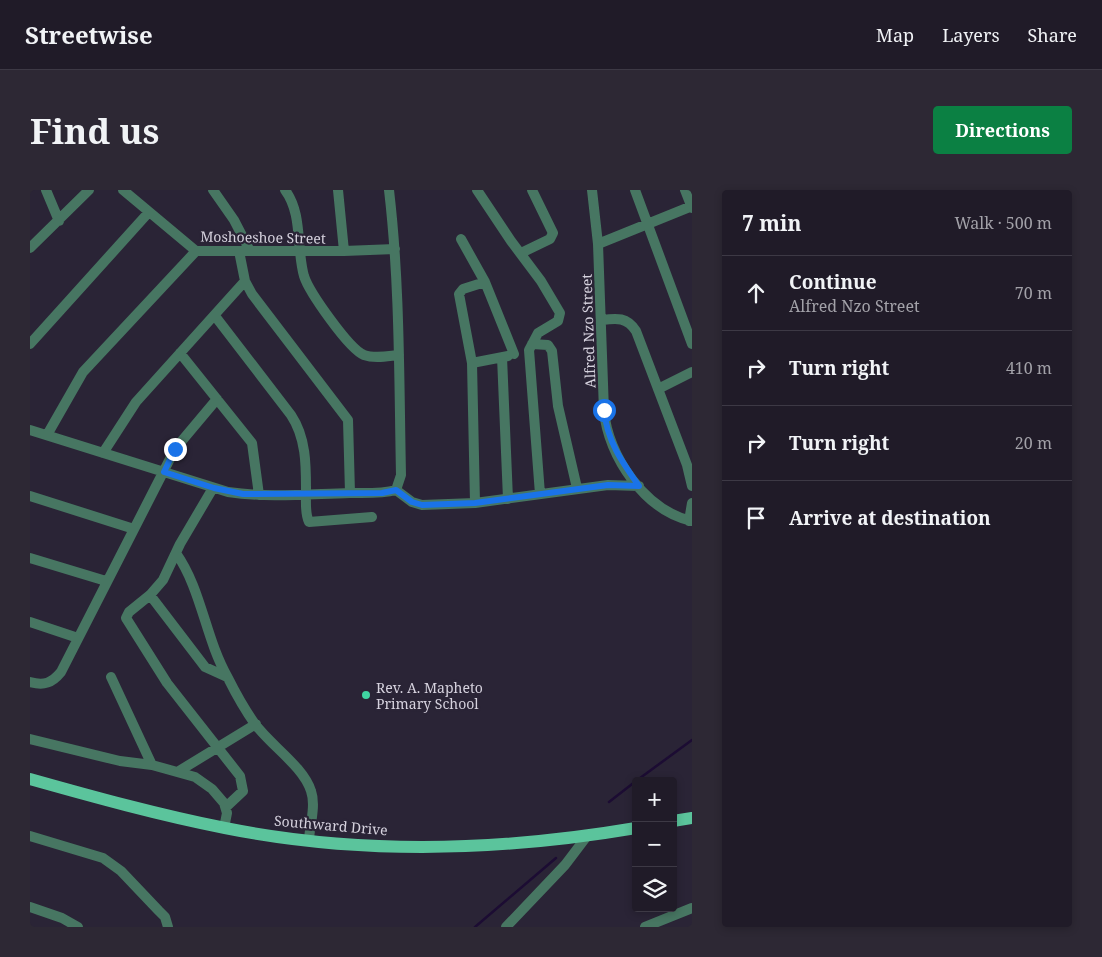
<!DOCTYPE html>
<meta charset="utf-8">
<style>
body{margin:0;font-family:"Noto Serif",serif;background:#2d2834;color:#f1f3f6}
.controls{position:absolute;right:15px;bottom:15px;display:grid;overflow:hidden;border-radius:5px;box-shadow:0 2px 8px #0003}
.controls button{width:45px;height:45px;display:grid;place-items:center;padding:0;border:0;border-bottom:1px solid #3d3945;background:#201b28;color:#f1f3f6;font:25px sans-serif}
.stop{position:absolute;width:15px;height:15px;margin:-11px;border:4px solid #1a73e8;border-radius:50%;background:#fff}
.stop.end{background:#1a73e8;border-color:#fff;box-shadow:0 1px 5px #0008}
.list{margin:0;padding:0;list-style:none}
h2{display:flex;justify-content:space-between;align-items:center;height:65px;margin:0;padding:0 20px;font-size:21px}
h2 small{font-size:16px;font-weight:400;color:#a2a1a8}
.list li{display:grid;grid-template-columns:32px 1fr auto;gap:15px;align-items:center;box-sizing:border-box;height:75px;padding:0 20px;border-top:1px solid #3d3945}
.list b{display:block;font-size:19px;white-space:nowrap}
.list p{margin:0;font-size:16px;white-space:nowrap;color:#a2a1a8}
.list em{font-size:16px;font-style:normal;color:#a2a1a8}
.icon{flex:none;width:28px;height:28px;fill:none;stroke:currentColor;stroke-width:2;stroke-linecap:round;stroke-linejoin:round}
.map{position:relative;flex:none;width:662px;height:737px;overflow:hidden;border-radius:5px}
header{display:flex;align-items:center;gap:30px;box-sizing:border-box;height:70px;padding:0 25px;background:#201b28;border-bottom:1px solid #3d3945}
header strong{font-size:24px}
nav{display:flex;gap:28px;margin-inline-start:auto;font-size:18px}
.intro{display:flex;align-items:center;justify-content:space-between;box-sizing:border-box;height:120px;padding:0 30px}
h1{margin:0;font-size:35px}
.button{padding:12px 22px;border-radius:5px;background:#0b8043;color:#fff;font-size:18px;font-weight:700}
main{display:flex;gap:30px;padding:0 30px}
aside{flex:1;background:#201b28;border-radius:5px;box-shadow:0 2px 8px #0003}
.map>svg:first-child{display:block}
.lines{fill:none;stroke-linecap:round;stroke-linejoin:round}
.stream{stroke:#1c0c33;stroke-width:2.5}
.minor{stroke:#477662;stroke-width:10}
.major{stroke:#5bc49c;stroke-width:12}
.route{stroke:#1a73e8;stroke-width:6}
.poi-dot{fill:#3fd4a2;stroke:#2a2436;stroke-width:2}
.labels{text-anchor:middle;dominant-baseline:central;stroke-width:4.5;stroke-linejoin:round;paint-order:stroke}
.street-label{font-size:14px;fill:#d6d2de;stroke:#2a2436}
.poi-label{font-size:14px;fill:#d6d2de;stroke:#2a2436;text-anchor:start}
</style>
<header>
<strong>Streetwise</strong>
<nav><a>Map</a><a>Layers</a><a>Share</a></nav>
</header>
<div class="intro"><h1>Find us</h1><a class="button">Directions</a></div>
<main>
<div class="map">
<svg width="662" height="737" viewBox="0 0 662 737">
<rect width="100%" height="100%" fill="#2a2436"/>
<g class="lines">
<!-- stream -->
<path class="stream" d="M606 591 662 550
M579 612 606 591
M445 737 526 668"/>
<!-- minor -->
<path class="minor" d="M16 0 29 31
M93 0 166 61H314L365 59
M183 0 204 30 220 61
M255 0C273 24 266 58 274 86 279 102 319 159 334 165 345 169 358 166 369 165
M308 0 314 61
M447 0 481 51 511 91 530 123 528 131 508 143 499 160 510 304
M562 0 568 54 574 221C578 266 615 321 662 331
M605 0 662 154
M655 0 662 18
M431 49 455 92 484 164
M568 54 662 16
M0 58 59 0
M209 61 215 91 222 104 318 230 320 303
M491 63 520 49 523 43 502 0
M185 126 261 225C277 249 276 278 276 305 276 314 275 324 279 332L342 327
M572 130C587 128 597 127 606 141L657 275 662 296
M0 154 119 22
M502 154 518 155 522 161 528 216 547 298
M150 163 222 253 229 305
M472 167 478 309
M442 173 478 166
M628 199 662 182
M0 240 198 302C238 308 279 304 320 303 336 303 351 304 366 300L371 285C369 190 370 94 359 0
M17 245 53 182 166 61
M73 263 106 212 215 91
M183 298 150 354 133 390 120 405 99 422 96 428 137 493 210 586 213 601 196 617
M366 300 382 312 392 315 445 313 578 295 609 296
M0 306 104 339
M445 313 442 173 429 104 433 99 455 92
M659 331 662 313
M146 363C172 400 175 448 198 488 206 504 215 520 225 534 240 555 273 576 281 601 286 615 280 635 279 649
M0 368 76 391
M120 405 175 477 197 487
M0 432 48 448
M81 487 122 575
M0 492C14 496 22 493 31 482L145 259 187 209
M0 549 90 571 122 575 165 587 182 599 194 613 197 623 194 638
M149 581 226 534
M0 646 73 668 91 681 129 721 135 727 138 737
M0 717 32 728 48 737
M476 737 535 675 557 646
M615 737 662 718"/>
<!-- major -->
<path class="major" d="M0 589C64 607 129 625 195 638 330 665 471 661 606 638
M643 631 662 628"/>
</g>
<g class="lines">
<!-- route -->
<path class="route" d="M145 259 134 282 184 298 213 304 352 303 366 300 382 312 392 315 445 313 578 295 609 296C592 272 577 251 574 220"/>
</g>
<!-- markers -->
<circle class="poi-dot" cx="336" cy="505" r="5"/>
<g class="labels">
<!-- street labels -->
<g class="street-label">
<text transform="translate(233 47) rotate(1)">Moshoeshoe Street</text>
<text transform="translate(558 141) rotate(-92)">Alfred Nzo Street</text>
<text transform="translate(301 635) rotate(5)">Southward Drive</text>
</g>
<!-- poi labels -->
<g class="poi-label">
<text x="346" y="497">Rev. A. Mapheto<tspan x="346" dy="16">Primary School</tspan></text>
</g>
</g>
</svg>
<div class="controls">
<button>+</button>
<button>−</button>
<button><svg class="icon" aria-label="layers" viewBox="0 0 24 24"><path d="M12 4l9 5-9 5-9-5zM3 14l9 5 9-5"/></svg></button>
</div>
<div class="stop" style="left:574px;top:220px"></div>
<div class="stop end" style="left:145px;top:259px"></div>
</div>
<aside>
<h2>7 min<small>Walk · 500 m</small></h2>
<ul class="list">
<li><svg class="icon" aria-label="ahead" viewBox="0 0 24 24"><path d="M12 20V5M6 11l6-6 6 6"/></svg><div><b>Continue</b><p>Alfred Nzo Street</p></div><em>70 m</em></li>
<li><svg class="icon" aria-label="right" viewBox="0 0 24 24"><path d="M7 20v-9h11M14 6l5 5-5 5"/></svg><div><b>Turn right</b></div><em>410 m</em></li>
<li><svg class="icon" aria-label="right" viewBox="0 0 24 24"><path d="M7 20v-9h11M14 6l5 5-5 5"/></svg><div><b>Turn right</b></div><em>20 m</em></li>
<li><svg class="icon" aria-label="arrive" viewBox="0 0 24 24"><path d="M6 21V4h12l-3 4 3 4H6"/></svg><div><b>Arrive at destination</b></div></li>
</ul>
</aside>
</main>
